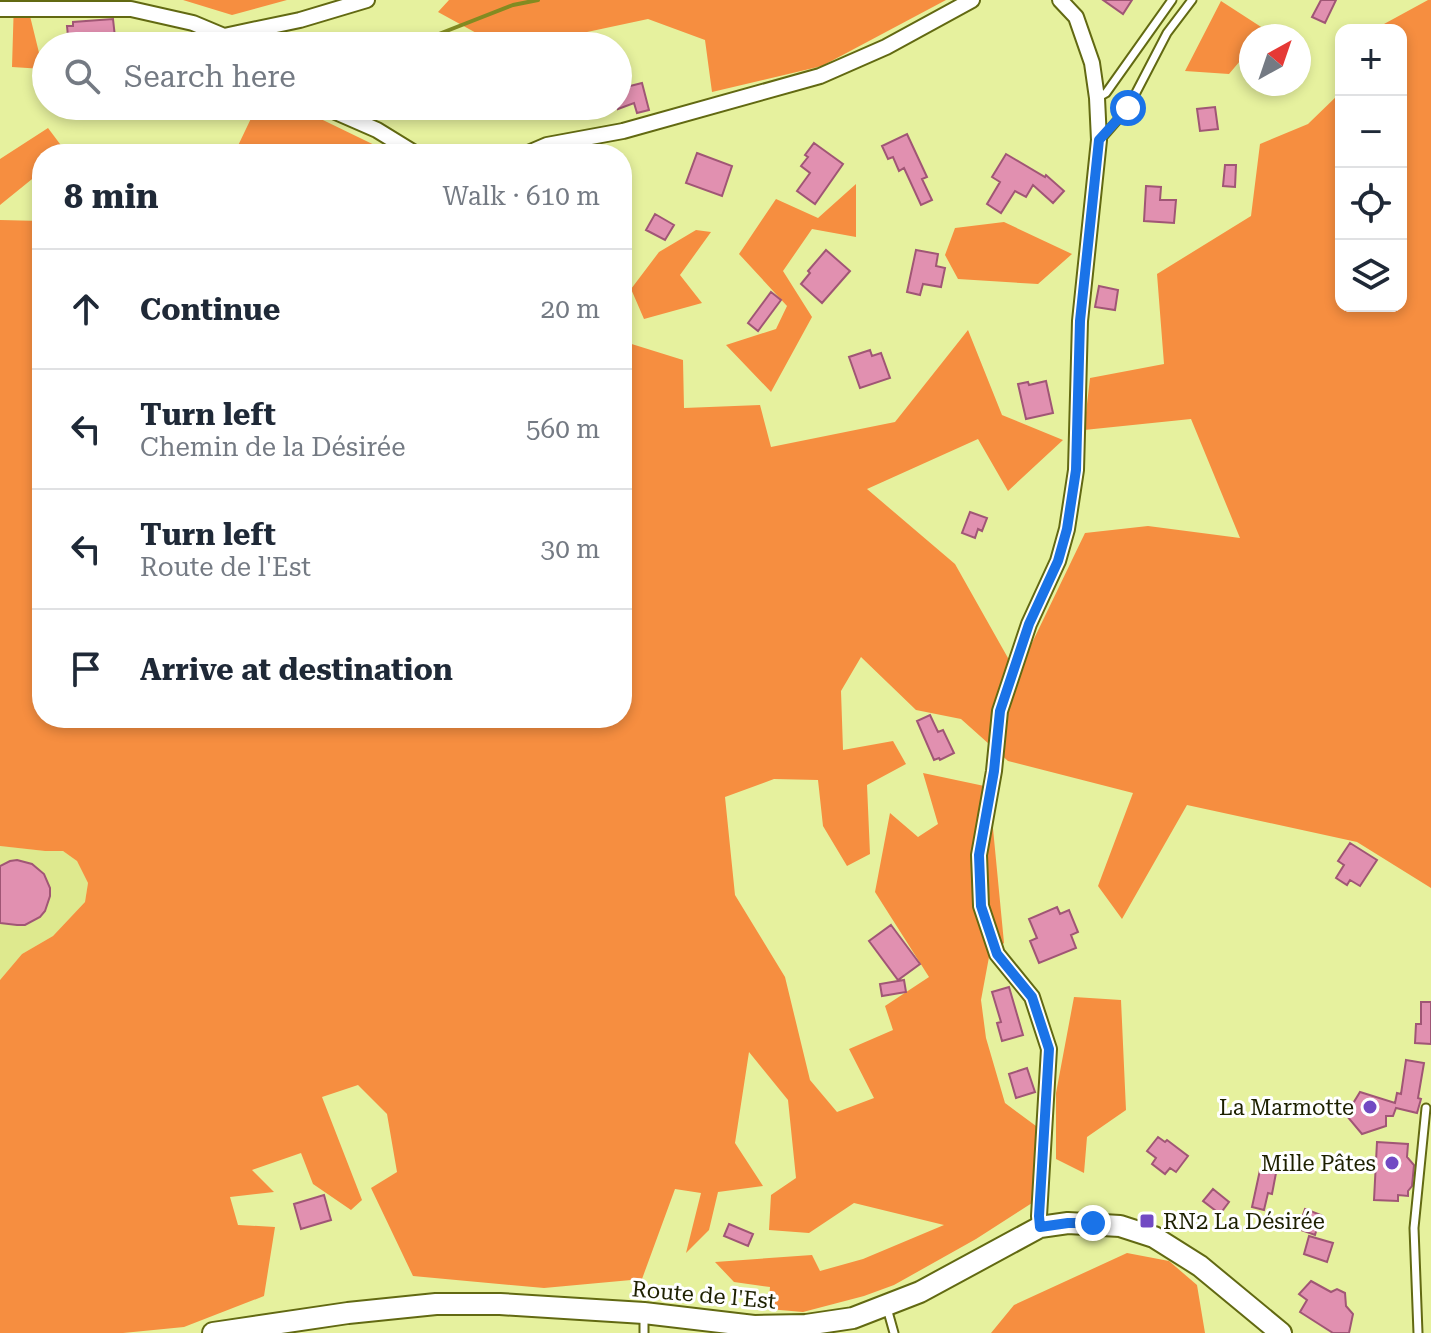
<!DOCTYPE html>
<meta charset="utf-8">
<style>
body{margin:0;font-family:"Roboto Serif",serif;background:#f6f6f7;color:#1f2937}
.controls{position:absolute;right:24px;top:24px;display:grid;overflow:hidden;border-radius:16px;box-shadow:0 4px 12px #0003}
.controls button{width:72px;height:72px;display:grid;place-items:center;padding:0;border:0;border-bottom:2px solid #e0e1e3;background:#fff;color:#1f2937;font:40px sans-serif}
.compass{position:absolute;left:1239px;top:24px;width:72px;height:72px;border-radius:50%;background:#fff;box-shadow:0 4px 12px #0003;rotate:40deg}
.stop{position:absolute;width:24px;height:24px;margin:-18px;border:6px solid #1a73e8;border-radius:50%;background:#fff}
.stop.end{background:#1a73e8;border-color:#fff;box-shadow:0 2px 8px #0008}
.list{margin:0;padding:0;list-style:none}
h2{display:flex;justify-content:space-between;align-items:center;height:104px;margin:0;padding:0 32px;font-size:34px}
h2 small{font-size:26px;font-weight:400;color:#747a83}
.list li{display:grid;grid-template-columns:52px 1fr auto;gap:24px;align-items:center;box-sizing:border-box;height:120px;padding:0 32px;border-top:2px solid #e0e1e3}
.list b{display:block;font-size:30px;white-space:nowrap}
.list p{margin:0;font-size:26px;white-space:nowrap;color:#747a83}
.list em{font-size:26px;font-style:normal;color:#747a83}
.icon{flex:none;width:44px;height:44px;fill:none;stroke:currentColor;stroke-width:2;stroke-linecap:round;stroke-linejoin:round}
.map{position:relative;flex:none;width:1431px;height:1333px;overflow:hidden}
.search{position:absolute;background:#fff;box-shadow:0 4px 12px #0003;left:32px;top:32px;width:600px;height:88px;display:flex;align-items:center;gap:20px;box-sizing:border-box;padding:0 28px;border-radius:44px;color:#747a83;font-size:30px}
.panel{position:absolute;background:#fff;box-shadow:0 4px 12px #0003;left:32px;top:144px;width:600px;height:584px;border-radius:32px}
.map>svg:first-child{display:block}
.built{fill:#dee98e}
.forest{fill:#f68e40}
.lines{fill:none;stroke-linecap:round;stroke-linejoin:round}
.stream{stroke:#828b21;stroke-width:4}
.building{fill:#e190b0;stroke:#a05675;stroke-width:2}
.service-casing{stroke:#626912;stroke-width:11}
.minor-casing{stroke:#626912;stroke-width:18}
.primary-casing{stroke:#626912;stroke-width:24}
.service{stroke:#fff;stroke-width:7}
.minor{stroke:#fff;stroke-width:14}
.primary{stroke:#fff;stroke-width:20}
.route{stroke:#1a73e8;stroke-width:10}
.poi-dot{fill:#724ac3;stroke:#fff;stroke-width:3}
.labels{text-anchor:middle;dominant-baseline:central;stroke-width:6;stroke-linejoin:round;paint-order:stroke}
.poi-label{font-size:22px;fill:#1d2000;stroke:#fff;text-anchor:end}
.street-label{font-size:22px;fill:#1d2000;stroke:#fff}
</style>
<div class="map">
<svg width="1431" height="1333" viewBox="0 0 1431 1333">
<rect width="100%" height="100%" fill="#e6f19e"/>
<!-- built -->
<path class="built" d="M0 846 45 851H63L77 861 88 883 85 902 53 936 22 954 0 980Z"/>
<!-- forest -->
<path class="forest" d="M14 0H71L69 17 30 16 43 69 12 67Z
M183 0H287L232 15Z
M449 0H946L822 66 712 92 705 40 648 19 573 35 568 46H500L438 12Z
M1428 0H1431V888L1357 842 1187 805 1122 919 1098 886 1133 793 1008 761 961 719 916 710 861 657 841 691 843 750 893 741 906 764 867 785 870 854 847 866 823 826 818 780 774 779 725 797 735 895 785 977 810 1080 837 1112 874 1098 849 1049 893 1030 885 1006 929 977 875 892 890 813 918 837 938 824 923 773 989 787 1004 943 989 957 981 1000 986 1038 1005 1103 1036 1126 1032 1203 976 1239 894 1285 864 1296 803 1312 768 1309 770 1287 734 1282 715 1262 812 1255 820 1271 863 1259 944 1225 854 1203 809 1233 769 1230 771 1195 796 1178 788 1100 749 1052 735 1143 763 1186 718 1192 709 1230 686 1253 701 1193 675 1189 642 1279 544 1288 413 1276 371 1188 397 1172 387 1114 358 1085 322 1097 362 1200 351 1210 313 1184 301 1153 252 1170 274 1192 230 1197 238 1225 275 1227 264 1296 184 1327 123 1333H0V980L22 954 53 936 85 902 88 883 77 861 63 851H45L0 846V220L42 221V718H622V341L683 360 684 408 760 405 771 447 895 422 968 330 1002 415 1063 440 1008 491 978 439 867 489 955 564 1017 674 1085 533 1148 526 1240 538 1191 419 1084 430 1090 378 1164 364 1157 274 1251 216 1260 144 1308 124 1341 92V306H1401V30H1373Z
M1221 1 1275 36H1251V48L1229 74 1185 71Z
M257 106H294L393 154H234Z
M48 128 66 152 63 154H42V171L0 205V159Z
M856 184V237L812 229 783 271 812 317 771 392 726 345 776 329 787 306 739 254 776 199 818 218Z
M1004 222 1072 254 1038 284 958 279 945 255 955 228Z
M696 230 711 232 680 275 702 303 644 319 631 289 659 252Z
M1074 997 1121 1000 1126 1110 1087 1137 1084 1173 1056 1159V1093Z
M1127 1253 1169 1261 1197 1285 1205 1333H991L1014 1305Z"/>
<g class="lines">
<!-- stream -->
<path class="stream" d="M421 41 513 5 538 0"/>
</g>
<!-- building -->
<path class="building" d="M1103 0H1132L1123 14Z
M1321 0H1336L1325 23 1312 17Z
M113 19 116 46H69L67 26H73V22Z
M642 83 649 110 637 113 634 103 618 109V89Z
M1215 107 1218 129 1200 131 1197 109Z
M907 134 927 177 922 179 932 200 921 205 904 168 899 171 893 157 888 159 882 146Z
M814 143 843 164 815 204 797 191 810 173 801 166 808 157 805 155Z
M697 153 732 166 722 196 686 183Z
M1006 154 1045 177 1046 175 1064 191 1053 203 1033 185 1026 197 1015 191 1001 213 987 204 1000 182 992 177Z
M1225 165H1236L1235 187 1223 186Z
M1146 186 1161 187 1160 200H1176L1174 223 1144 221Z
M655 214 674 225 665 240 646 230Z
M826 250 850 271 822 303 801 284 810 273 808 271Z
M916 250 938 254 936 266 945 268 941 287 923 284 920 295 907 292Z
M1099 286 1118 290 1115 310 1095 307Z
M771 292 781 300 758 331 748 323Z
M870 350 872 356 881 353 890 378 860 388 849 357Z
M1046 381 1053 413 1026 419 1018 384 1028 382 1029 385Z
M970 512 987 518 982 531 978 529 975 538 962 533Z
M930 715 938 732 943 730 954 753 940 760 939 758 934 760 917 721Z
M1350 843 1377 860 1360 886 1350 880 1347 885 1336 878 1344 865 1338 861Z
M17 860 32 864 44 874 50 888V896L45 911 40 917 25 925H17L0 923V866L10 861Z
M1057 907 1060 914 1069 910 1078 932 1071 935 1076 948 1039 963 1030 941 1037 938 1029 919Z
M891 925 920 964 898 980 869 941Z
M904 980 906 992 882 996 880 984Z
M1009 987 1023 1035 1002 1041 997 1023 1001 1022 992 992Z
M1421 1002H1431V1044L1415 1043 1416 1024H1421Z
M1406 1060 1424 1063 1418 1098 1421 1099 1417 1113 1396 1108 1393 1116H1386V1126L1362 1134 1346 1115 1360 1092 1395 1103 1397 1093 1401 1094Z
M1027 1068 1035 1092 1016 1098 1009 1074Z
M1158 1137 1165 1142 1167 1140 1188 1156 1176 1172 1170 1168 1165 1174 1152 1164 1156 1158 1147 1151Z
M1377 1142 1408 1144 1407 1157 1414 1165 1412 1186 1408 1191V1196L1398 1195V1201L1374 1200Z
M1260 1170 1276 1173 1272 1194 1268 1193 1264 1210 1252 1207Z
M1213 1189 1229 1202 1220 1214 1203 1201Z
M324 1195 331 1220 301 1229 294 1204Z
M1305 1209 1321 1215 1315 1235 1298 1229Z
M729 1224 753 1234 748 1246 724 1236Z
M1309 1236 1333 1243 1327 1262 1304 1254Z
M1311 1281 1331 1292 1337 1289 1345 1293 1346 1306 1353 1314 1349 1333H1333L1300 1312 1307 1300 1299 1294Z"/>
<g class="lines">
<defs>
<path id="service" d="M1097 98 1106 93 1172 0
M1101 139 1128 108 1167 33 1192 0
M887 1308 894 1333
M644 1333V1315
M1418 1333 1414 1228 1426 1108"/>
<path id="minor" d="M0 9H131L193 23 224 36 230 46
M224 36 300 20 367 0
M322 106 377 130 416 154
M526 154 547 145 623 131 820 76 886 47 972 0
M1040 1227 1039 1216 1049 1049 1032 997 997 954 981 906 979 855 994 771 1000 711 1029 624 1058 561 1067 529 1076 470 1080 321 1099 140 1097 98 1092 63 1076 17 1060 0"/>
<path id="primary" d="M213 1333 348 1313 436 1304H500L644 1313 754 1326 806 1325 853 1318 920 1292 1040 1227 1068 1223 1120 1226 1154 1237 1200 1266 1281 1333"/>
</defs>
<!-- service casing -->
<use href="#service" class="service-casing"/>
<!-- minor casing -->
<use href="#minor" class="minor-casing"/>
<!-- primary casing -->
<use href="#primary" class="primary-casing"/>
<!-- service -->
<use href="#service" class="service"/>
<!-- minor -->
<use href="#minor" class="minor"/>
<!-- primary -->
<use href="#primary" class="primary"/>
</g>
<g class="lines">
<!-- route -->
<path class="route" d="M1093 1223H1068L1040 1227 1039 1216 1049 1049 1032 997 997 954 981 906 979 855 994 771 1000 711 1029 624 1058 561 1067 529 1076 470 1080 321 1099 140 1128 108"/>
</g>
<!-- markers -->
<g class="poi-dot">
<circle cx="1370" cy="1107" r="8"/>
<circle cx="1392" cy="1163" r="8"/>
<rect x="1139" y="1213" width="16" height="16" rx="4"/>
</g>
<g class="labels">
<!-- poi labels -->
<g class="poi-label">
<text x="1354" y="1107">La Marmotte</text>
<text x="1376" y="1163">Mille Pâtes</text>
<text x="1163" y="1221" text-anchor="start">RN2 La Désirée</text>
</g>
<!-- street labels -->
<g class="street-label">
<text transform="translate(704 1295) rotate(5)">Route de l'Est</text>
</g>
</g>
</svg>
<div class="controls">
<button>+</button>
<button>−</button>
<button><svg class="icon" aria-label="locate" viewBox="0 0 24 24"><circle cx="12" cy="12" r="6"/><path d="M12 2v4M12 18v4M2 12h4M18 12h4"/></svg></button>
<button><svg class="icon" aria-label="layers" viewBox="0 0 24 24"><path d="M12 4l9 5-9 5-9-5zM3 14l9 5 9-5"/></svg></button>
</div>
<svg class="compass" viewBox="-18 -18 36 36"><path d="M0-13l5 13h-10z" fill="#e53935"/><path d="M0 13l5-13h-10z" fill="#747a83"/></svg>
<div class="stop" style="left:1128px;top:108px"></div>
<div class="stop end" style="left:1093px;top:1223px"></div>
<div class="search"><svg class="icon" aria-label="search" viewBox="0 0 24 24"><circle cx="10" cy="10" r="6"/><path d="M15 15l6 6"/></svg>Search here</div>
<section class="panel">
<h2>8 min<small>Walk · 610 m</small></h2>
<ul class="list">
<li><svg class="icon" aria-label="ahead" viewBox="0 0 24 24"><path d="M12 20V5M6 11l6-6 6 6"/></svg><div><b>Continue</b></div><em>20 m</em></li>
<li><svg class="icon" aria-label="left" viewBox="0 0 24 24"><path d="M17 20v-9H6M10 6l-5 5 5 5"/></svg><div><b>Turn left</b><p>Chemin de la Désirée</p></div><em>560 m</em></li>
<li><svg class="icon" aria-label="left" viewBox="0 0 24 24"><path d="M17 20v-9H6M10 6l-5 5 5 5"/></svg><div><b>Turn left</b><p>Route de l'Est</p></div><em>30 m</em></li>
<li><svg class="icon" aria-label="arrive" viewBox="0 0 24 24"><path d="M6 21V4h12l-3 4 3 4H6"/></svg><div><b>Arrive at destination</b></div></li>
</ul>
</section>
</div>
